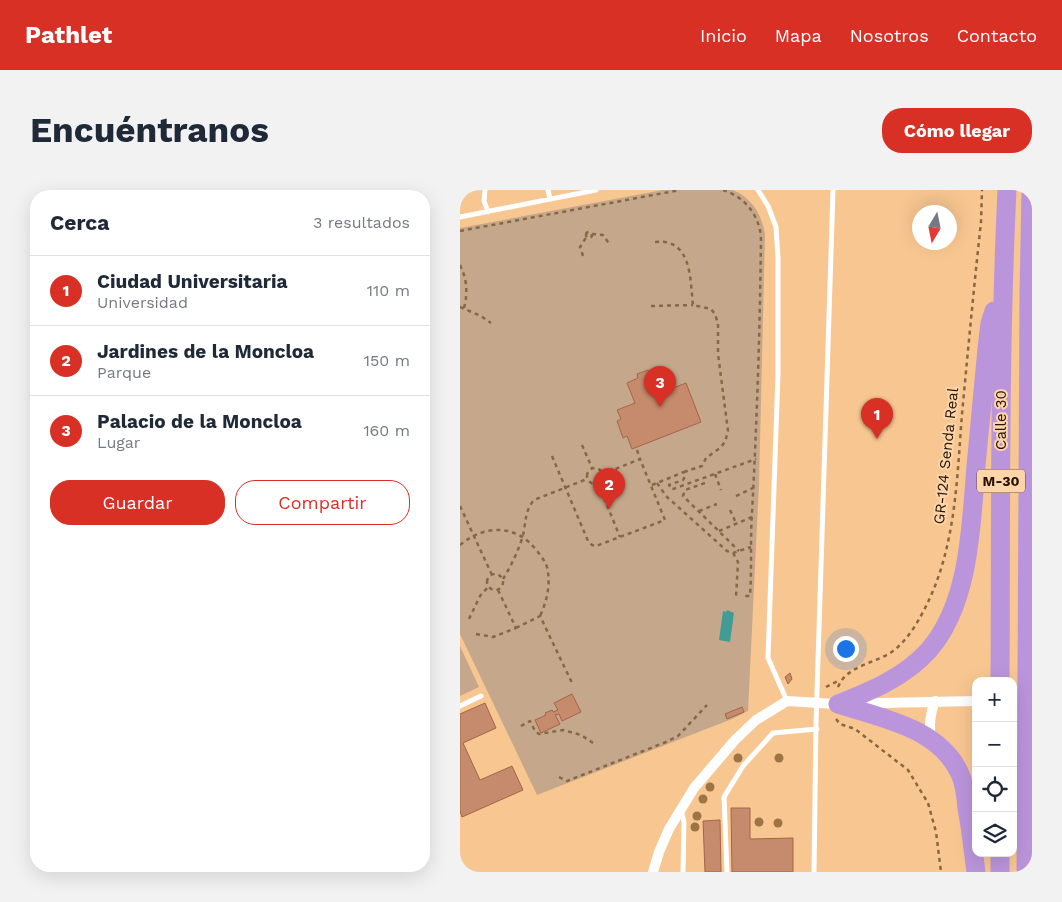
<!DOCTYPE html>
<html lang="es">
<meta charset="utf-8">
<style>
body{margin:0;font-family:"Work Sans",sans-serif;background:#f2f2f3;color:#1f2937}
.controls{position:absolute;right:15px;bottom:15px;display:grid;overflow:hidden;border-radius:10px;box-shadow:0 5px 20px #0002}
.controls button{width:45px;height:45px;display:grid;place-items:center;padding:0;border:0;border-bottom:1px solid #e0e1e3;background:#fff;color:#1f2937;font:25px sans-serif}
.compass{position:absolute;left:452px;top:15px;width:45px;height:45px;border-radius:50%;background:#fff;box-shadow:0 5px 20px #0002;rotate:190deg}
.you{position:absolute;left:385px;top:458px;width:18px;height:18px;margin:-12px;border:4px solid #fff;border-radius:50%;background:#1a73e8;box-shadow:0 0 0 8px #1a73e833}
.badge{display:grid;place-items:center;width:32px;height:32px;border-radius:50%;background:#d93025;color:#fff;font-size:16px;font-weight:700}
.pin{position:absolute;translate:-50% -41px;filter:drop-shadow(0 1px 2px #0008)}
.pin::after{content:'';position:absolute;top:26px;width:18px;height:15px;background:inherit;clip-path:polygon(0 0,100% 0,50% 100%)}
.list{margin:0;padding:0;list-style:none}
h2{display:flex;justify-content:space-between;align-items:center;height:65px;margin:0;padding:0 20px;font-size:21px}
h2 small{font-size:16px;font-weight:400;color:#747a83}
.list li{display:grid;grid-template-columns:32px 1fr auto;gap:15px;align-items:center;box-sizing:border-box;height:70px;padding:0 20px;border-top:1px solid #e0e1e3}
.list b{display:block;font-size:19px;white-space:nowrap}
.list p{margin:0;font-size:16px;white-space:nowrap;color:#747a83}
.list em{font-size:16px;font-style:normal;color:#747a83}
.actions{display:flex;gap:10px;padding:15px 20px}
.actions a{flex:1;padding:11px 0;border:1px solid #d93025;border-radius:20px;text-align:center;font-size:18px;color:#d93025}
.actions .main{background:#d93025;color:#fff}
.icon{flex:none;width:28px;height:28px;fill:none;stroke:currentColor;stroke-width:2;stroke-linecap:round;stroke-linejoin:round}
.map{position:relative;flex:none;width:572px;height:682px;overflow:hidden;border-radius:20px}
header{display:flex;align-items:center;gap:30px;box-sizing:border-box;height:70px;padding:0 25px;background:#d93025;color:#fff}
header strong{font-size:24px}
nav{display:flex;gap:28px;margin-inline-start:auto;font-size:18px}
.intro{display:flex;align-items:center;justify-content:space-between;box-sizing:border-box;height:120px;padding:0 30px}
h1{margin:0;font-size:35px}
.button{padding:12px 22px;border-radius:20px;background:#d93025;color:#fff;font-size:18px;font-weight:700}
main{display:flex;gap:30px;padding:0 30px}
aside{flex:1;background:#fff;border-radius:20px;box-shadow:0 5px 20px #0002}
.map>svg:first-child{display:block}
.green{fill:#c5a88b;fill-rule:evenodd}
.water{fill:#429b94}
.building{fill:#c68a6c;stroke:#a36646}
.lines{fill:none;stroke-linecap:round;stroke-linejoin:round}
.path{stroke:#886744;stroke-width:2.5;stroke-dasharray:4 4;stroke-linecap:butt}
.lane{stroke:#fff;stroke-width:5}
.street{stroke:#fff;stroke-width:10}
.highway{stroke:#bb95dc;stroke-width:19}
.tree{fill:#9c7445}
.labels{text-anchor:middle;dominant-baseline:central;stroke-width:4;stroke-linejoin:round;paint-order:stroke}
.shield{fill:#fed5aa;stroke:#674e34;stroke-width:1}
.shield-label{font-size:14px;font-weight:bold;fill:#261401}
.street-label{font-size:15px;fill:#261401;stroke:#fed5aa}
</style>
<header>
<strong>Pathlet</strong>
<nav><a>Inicio</a><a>Mapa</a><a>Nosotros</a><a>Contacto</a></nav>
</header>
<div class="intro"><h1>Encuéntranos</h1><a class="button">Cómo llegar</a></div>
<main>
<aside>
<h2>Cerca<small>3 resultados</small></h2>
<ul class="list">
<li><span class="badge">1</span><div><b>Ciudad Universitaria</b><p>Universidad</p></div><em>110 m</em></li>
<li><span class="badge">2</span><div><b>Jardines de la Moncloa</b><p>Parque</p></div><em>150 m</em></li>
<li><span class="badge">3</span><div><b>Palacio de la Moncloa</b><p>Lugar</p></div><em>160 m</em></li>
</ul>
<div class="actions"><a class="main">Guardar</a><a>Compartir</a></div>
</aside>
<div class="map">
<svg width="572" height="682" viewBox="0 0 572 682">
<rect width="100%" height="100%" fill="#f8c690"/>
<!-- green -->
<path class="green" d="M203 0H273C292 8 302 25 305 44L299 294 288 521 272 529 77 605 0 444V38ZM188 180 190 184 200 180 208 200 172 258 167 246 163 248 157 231 161 229 157 220 175 213 167 193 178 188 177 184Z
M0 456 19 497 0 506Z"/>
<!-- water -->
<path class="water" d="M267 420 274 423 270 452 259 450 263 421 266 422Z"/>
<!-- building -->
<path class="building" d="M188 180 190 184 200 180 208 200 226 193 241 232 172 259 167 246 163 248 157 231 161 229 157 220 175 213 167 193 178 188 177 184Z
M330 483 332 489 328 494 325 487Z
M112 504 121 522 102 531 99 524 95 525 100 534 81 543 75 530 86 525 85 523 92 520 93 522 98 520 94 513Z
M25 513 36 538 3 553 20 590 52 576 63 600 2 627 0 621V524Z
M282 517 284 522 267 529 265 524Z
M271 618H290V649L333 648V682H272Z
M260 630 261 682H245L243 631Z"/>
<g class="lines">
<!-- path -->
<path class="path" d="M263 0C284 7 298 23 301 46 300 138 297 230 292 323 290 351 292 378 290 406H285L283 409
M0 41 220 0
M126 45a3 3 0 1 1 6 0a3 3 0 1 1-6 0Z
M132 44 143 45 150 55
M195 52C232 48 230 89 233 115L251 119 255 124 258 134V164L268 241 265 252 260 258 246 268 242 276 224 282
M123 66 120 57 127 46
M0 75C7 89 8 103 4 118
M191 116 233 115
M0 117 21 126 31 133
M122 255 132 278
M177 260 180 269
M92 266 128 351 132 355 136 356 205 330 180 269 143 284
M127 286a8 8 0 1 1 16 0a8 8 0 1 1-16 0Z
M255 284 261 300
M138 293 160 347
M197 293 206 306 267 361 273 363 291 357
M245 293 225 300 223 306 279 361
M192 295 224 282 225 287 223 290 209 295 211 299H213L296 269
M276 306 293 298
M0 316 32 385
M270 320 276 333
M239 321 257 314
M259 341 292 327
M0 355C25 334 57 334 77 361 81 366 85 371 87 377 91 394 87 411 80 426
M273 363 278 372 276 407
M27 392a8 8 0 1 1 16 0a8 8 0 1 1-16 0Z
M43 389C51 376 59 360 63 345 66 332 65 320 74 310L127 289
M9 429 20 406 28 397
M56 438 80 426 113 495
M16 444 33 447 56 438 38 400
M366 497 380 490
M378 497C387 475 415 474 433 461 448 450 460 429 468 412 496 354 497 287 502 224 508 160 514 96 521 32L522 0
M376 529 380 534 395 539 448 580 468 613 476 642 481 682
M61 536 70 531 75 541 79 544 103 540 121 545 136 555
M99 587 107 591 206 552 218 546 247 515"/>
<!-- lane -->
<path class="lane" d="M25 0 24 11 28 22
M88 0 90 9
M298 0 308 16 316 37 318 68V184L308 468 327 511
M0 27 136 0
M0 516 21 506
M221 620 224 632 223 682
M267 682 264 607 283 576 313 543 357 539
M354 682 356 533 373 0"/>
<!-- street -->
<path class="street" d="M471 549C469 534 470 524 475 511
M193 682 199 662 209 639 234 598 275 550 296 530 327 511 375 514 516 511"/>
<!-- highway -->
<path class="highway" d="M540 491C541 327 539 164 547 0
M378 514C411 501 445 487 469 460 510 413 511 335 516 276 520 237 523 198 527 159L530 133 534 121
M378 514C421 528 480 538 500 584 505 594 506 607 507 618 511 639 513 660 516 682
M540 682V663
M566 682 569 103 571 0"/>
</g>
<!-- trees -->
<g class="tree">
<circle cx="278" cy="568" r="4.5"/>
<circle cx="319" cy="568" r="4.5"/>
<circle cx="250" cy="597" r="4.5"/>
<circle cx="243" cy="609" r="4.5"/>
<circle cx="237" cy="626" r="4.5"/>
<circle cx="299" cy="632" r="4.5"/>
<circle cx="318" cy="633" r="4.5"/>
<circle cx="235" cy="637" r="4.5"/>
</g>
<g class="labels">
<!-- shield labels -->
<rect class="shield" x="517" y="279.5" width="48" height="23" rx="4"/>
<g class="shield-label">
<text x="541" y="291">M-30</text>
</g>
<!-- street labels -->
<g class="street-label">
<text transform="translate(541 230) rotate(-90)">Calle 30</text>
<text transform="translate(486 266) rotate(-84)">GR-124 Senda Real</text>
</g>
</g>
</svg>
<div class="controls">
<button>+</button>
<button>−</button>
<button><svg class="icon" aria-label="locate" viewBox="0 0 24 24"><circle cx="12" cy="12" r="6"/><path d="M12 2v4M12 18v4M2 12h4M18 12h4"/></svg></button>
<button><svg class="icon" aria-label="layers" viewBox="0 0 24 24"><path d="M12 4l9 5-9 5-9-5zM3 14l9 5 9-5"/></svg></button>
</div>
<svg class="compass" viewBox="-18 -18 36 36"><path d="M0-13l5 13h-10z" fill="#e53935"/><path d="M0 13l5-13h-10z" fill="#747a83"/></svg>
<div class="you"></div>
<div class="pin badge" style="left:417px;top:249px">1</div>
<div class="pin badge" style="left:149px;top:319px">2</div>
<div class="pin badge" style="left:200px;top:217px">3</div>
</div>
</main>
